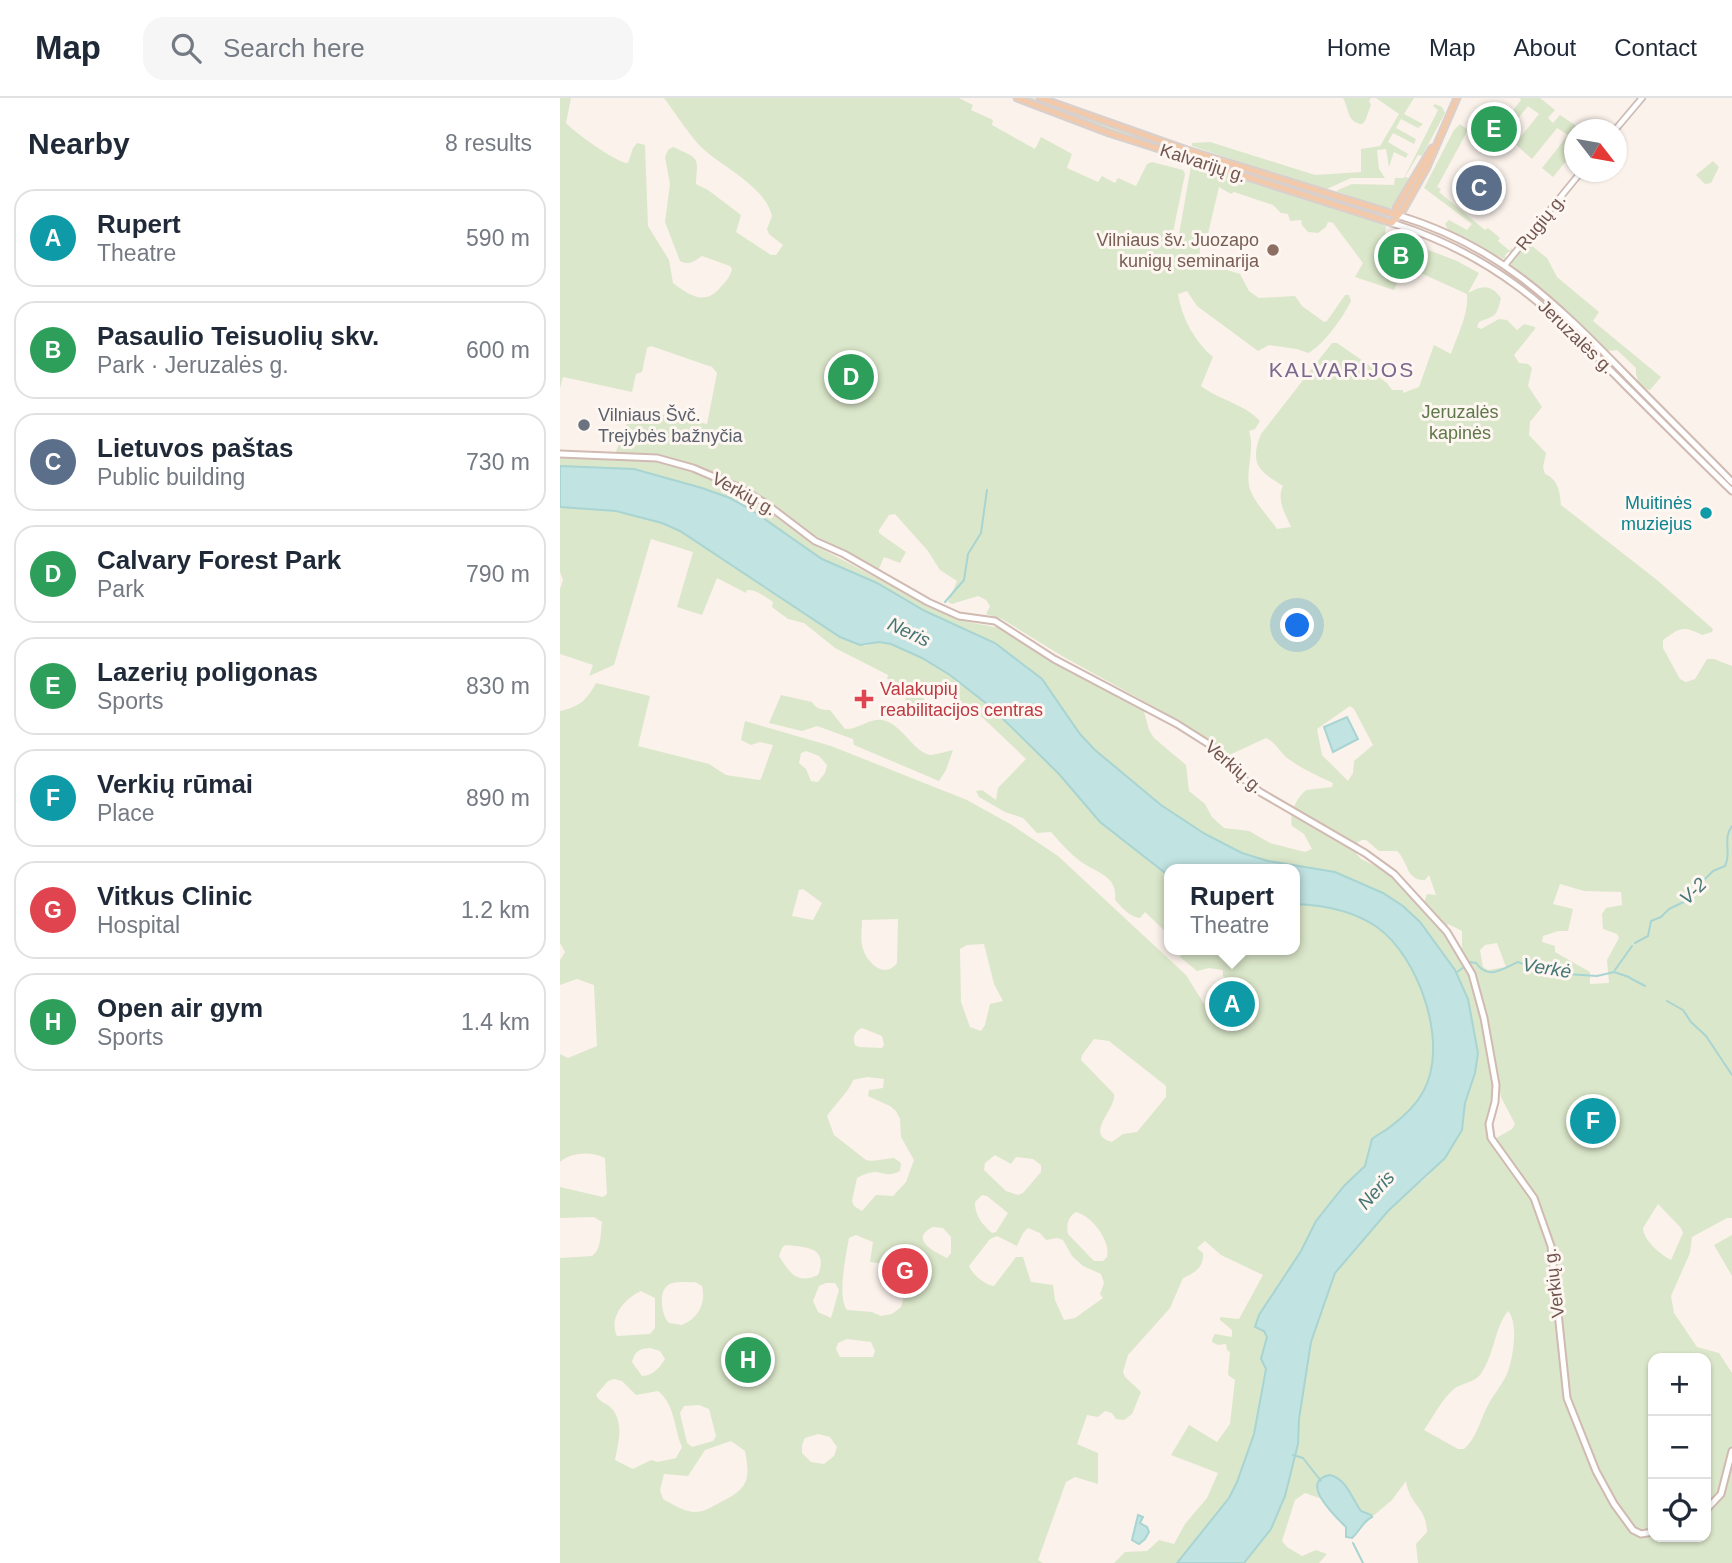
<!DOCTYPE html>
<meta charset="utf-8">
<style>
body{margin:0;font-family:Helvetica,sans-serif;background:#f6f6f7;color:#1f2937}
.controls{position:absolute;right:21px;bottom:21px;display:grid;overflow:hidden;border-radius:14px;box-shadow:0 2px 5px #0004}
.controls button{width:63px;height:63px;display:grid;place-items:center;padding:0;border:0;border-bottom:2px solid #e0e1e3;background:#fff;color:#1f2937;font:35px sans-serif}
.compass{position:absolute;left:1004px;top:21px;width:63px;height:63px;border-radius:50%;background:#fff;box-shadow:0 2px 5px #0004;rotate:121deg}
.you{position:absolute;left:738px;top:528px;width:24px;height:24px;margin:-18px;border:5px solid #fff;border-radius:50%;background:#1a73e8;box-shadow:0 0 0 10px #1a73e833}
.badge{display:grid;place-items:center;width:46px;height:46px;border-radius:50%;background:#d7635e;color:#fff;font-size:23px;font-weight:700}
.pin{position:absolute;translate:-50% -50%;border:4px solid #fff;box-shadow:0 2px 7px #0006}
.popup{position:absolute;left:604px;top:766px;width:136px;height:91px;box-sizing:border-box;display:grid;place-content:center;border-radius:14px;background:#fff;filter:drop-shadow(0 2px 5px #0005);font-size:23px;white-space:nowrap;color:#747a83}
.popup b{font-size:26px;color:#1f2937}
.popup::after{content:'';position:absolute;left:50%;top:100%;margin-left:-14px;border:14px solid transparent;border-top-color:#fff}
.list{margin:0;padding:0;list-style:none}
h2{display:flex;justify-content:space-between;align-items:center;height:91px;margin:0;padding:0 28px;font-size:30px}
h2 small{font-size:23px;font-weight:400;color:#747a83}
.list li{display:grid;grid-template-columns:46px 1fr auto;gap:21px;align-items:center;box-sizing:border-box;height:98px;margin:0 14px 14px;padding:0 14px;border:2px solid #e0e1e3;border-radius:21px}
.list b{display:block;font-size:26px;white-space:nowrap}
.list p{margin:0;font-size:23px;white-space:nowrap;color:#747a83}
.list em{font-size:23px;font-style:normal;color:#747a83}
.icon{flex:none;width:38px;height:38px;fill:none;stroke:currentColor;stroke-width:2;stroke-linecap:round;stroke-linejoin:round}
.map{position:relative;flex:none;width:1172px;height:1465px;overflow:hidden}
header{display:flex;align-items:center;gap:42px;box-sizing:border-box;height:98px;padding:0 35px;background:#fff;border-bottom:2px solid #e0e1e3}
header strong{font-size:33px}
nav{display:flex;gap:38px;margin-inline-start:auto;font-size:24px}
.search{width:490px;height:63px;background:#f6f6f7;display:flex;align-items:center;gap:18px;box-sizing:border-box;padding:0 24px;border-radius:21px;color:#747a83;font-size:26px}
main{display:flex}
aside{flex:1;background:#fff}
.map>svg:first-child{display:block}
.green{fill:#dbe7ca;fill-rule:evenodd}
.water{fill:#c1e3e2;stroke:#a8d4d2;stroke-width:2}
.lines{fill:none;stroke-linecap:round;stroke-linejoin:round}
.stream{stroke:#a8d4d2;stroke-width:2}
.tertiary-casing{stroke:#cebbb4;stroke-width:8}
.secondary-casing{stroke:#d0bab2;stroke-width:9}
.primary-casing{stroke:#d8d0ce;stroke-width:9}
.tertiary{stroke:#fff;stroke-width:4.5}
.secondary{stroke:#fff;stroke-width:5}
.primary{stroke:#f2caab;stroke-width:5}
.education-dot{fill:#8d6e63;stroke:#fdf6f1;stroke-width:2.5}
.worship-dot{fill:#6b7280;stroke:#fdf6f1;stroke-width:2.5}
.culture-dot{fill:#0f9aa8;stroke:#fdf6f1;stroke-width:2.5}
.health-dot{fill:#e0444e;stroke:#fdf6f1;stroke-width:2.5}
.labels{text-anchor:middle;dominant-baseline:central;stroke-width:6;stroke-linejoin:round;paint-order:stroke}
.street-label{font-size:18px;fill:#735650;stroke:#fdf6f1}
.education-label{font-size:18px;fill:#785e54;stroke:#fdf6f1;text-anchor:end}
.park-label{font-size:18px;fill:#5f784a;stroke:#fdf6f1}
.worship-label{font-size:18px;fill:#5b616d;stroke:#fdf6f1;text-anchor:start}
.culture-label{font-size:18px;fill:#0d838f;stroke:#fdf6f1;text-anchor:end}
.health-label{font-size:18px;fill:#be3a42;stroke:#fdf6f1;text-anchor:start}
.water-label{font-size:19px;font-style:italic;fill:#457676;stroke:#fdf6f1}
.quarter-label{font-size:21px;letter-spacing:2px;fill:#7b688f;stroke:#fdf6f1}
</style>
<header>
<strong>Map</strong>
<div class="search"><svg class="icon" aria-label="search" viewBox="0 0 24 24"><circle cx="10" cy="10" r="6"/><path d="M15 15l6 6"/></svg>Search here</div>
<nav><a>Home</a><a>Map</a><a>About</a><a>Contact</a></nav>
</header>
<main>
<aside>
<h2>Nearby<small>8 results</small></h2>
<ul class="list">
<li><span class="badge" style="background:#0f9aa8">A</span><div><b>Rupert</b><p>Theatre</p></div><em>590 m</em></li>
<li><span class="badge" style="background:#2e9e5b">B</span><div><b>Pasaulio Teisuolių skv.</b><p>Park · Jeruzalės g.</p></div><em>600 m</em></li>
<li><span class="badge" style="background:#5c6f8a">C</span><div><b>Lietuvos paštas</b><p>Public building</p></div><em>730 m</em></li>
<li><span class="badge" style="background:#2e9e5b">D</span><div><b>Calvary Forest Park</b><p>Park</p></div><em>790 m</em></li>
<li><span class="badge" style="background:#2e9e5b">E</span><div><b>Lazerių poligonas</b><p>Sports</p></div><em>830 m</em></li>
<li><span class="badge" style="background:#0f9aa8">F</span><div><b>Verkių rūmai</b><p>Place</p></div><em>890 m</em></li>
<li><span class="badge" style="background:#e0444e">G</span><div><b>Vitkus Clinic</b><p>Hospital</p></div><em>1.2 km</em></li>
<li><span class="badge" style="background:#2e9e5b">H</span><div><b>Open air gym</b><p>Sports</p></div><em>1.4 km</em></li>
</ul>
</aside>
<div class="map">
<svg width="1172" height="1465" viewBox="0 0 1172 1465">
<rect width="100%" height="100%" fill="#fbf2eb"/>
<!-- green -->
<path class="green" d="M0 0H11L6 25C14 34 58 66 68 65L73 50 77 45 85 47 88 128 109 162 113 185C128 196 144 208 159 191 165 184 170 180 172 171L170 168 142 158C135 163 129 168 120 163L105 124 110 86 105 59 108 52 113 49C142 62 137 59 136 86L148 92 181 117 176 134 211 157H216L223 147 209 136 207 131 212 118C206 89 161 68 141 49 127 34 116 16 104 0H399L413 7 411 12 433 22 432 27 475 51 481 39 512 56 507 70 538 84 542 78 555 85 558 80 576 88 587 66 592 64 623 72 625 76 612 139 614 144 618 142 631 68 634 65 676 81 688 82 821 124 826 129 825 135 897 163 919 175 908 195C922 187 931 186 941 200 936 220 936 217 919 224L917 229 921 231 939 221 947 222 957 232 964 226 975 229V231L954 257 959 265 968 266 972 270 968 288 982 309 970 324 969 337 986 355 983 369 985 376C998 381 1000 394 1001 407L1097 482 1153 531 1152 534 1142 537C1122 527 1120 530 1103 542V550L1120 581 1126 584 1135 581 1147 561H1154L1172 568V1120H1167L1132 1139 1130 1155 1111 1198 1114 1215 1137 1249 1159 1255 1172 1275V1465H858L856 1446 867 1434C866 1407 850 1409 846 1383L832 1402 812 1419C807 1416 801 1414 798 1409 790 1397 785 1380 770 1377L758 1393 762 1401 745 1395 735 1402 722 1443 727 1449 742 1458 756 1452 767 1456 759 1465H684L711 1431 721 1409 738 1346 739 1321 751 1244 763 1212 772 1181 787 1159 828 1113 869 1077 904 1022 905 1004 913 981 918 955 908 901 895 872 860 824 843 808 823 795 775 774 708 763 682 755 645 736 601 707 535 652 520 636 499 604 466 567 435 545 365 513 317 485 262 461 190 411 170 400 142 390 74 371 0 368V359L93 362 141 375 183 395 258 449 397 522 440 530 499 568 583 610 589 632 594 640 626 667 629 693 645 706 652 719 664 730 689 733 710 745 737 752 745 754 752 751 744 736 732 728C729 715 736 701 746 692L772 689 773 685C757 678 741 670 727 660 719 653 715 644 706 640L667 658 653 646 616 621 502 558 442 521 426 516 430 508 426 502 418 498 392 506 388 504 397 483 380 472 368 453 335 416 329 417 319 432V435L346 454 340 465 324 459 318 473 248 434 200 398 166 380 130 366 102 359 55 356 73 310 147 326 157 275 152 269 91 248 87 250 82 274 76 276 72 294 3 279 0 290ZM659 89 671 96 674 94 713 107 721 115 728 116 730 123 741 122 742 127 748 134 758 135 766 129 768 124 773 125 803 165 795 179 834 192 845 168 907 196C909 217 897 237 891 256L874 247 859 289 843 295V292H832L827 285 815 276 816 272 777 245H772L701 336C689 366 699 373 723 388 716 402 726 417 731 429L717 431C709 419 692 402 689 388 686 370 695 351 689 333L695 331 700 323C685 306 659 302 641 288L653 259C634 243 622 220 618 196L627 193 637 208 698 253 709 247 737 251 748 255C763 248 784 218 791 203L789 197H785L767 223 764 224 742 208 735 198 699 200 689 193 680 176 667 172 640 171 639 169 640 150 646 144ZM790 608 794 611 813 647 794 663 793 675 788 683 762 657 757 631ZM802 742H806L819 753H837C848 763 846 783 865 782L869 777 876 797 867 796 862 810 859 809 826 773 801 761 794 753 798 744ZM1000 786 1024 793 1061 794 1062 807 1046 810 1042 816 1043 831 1057 836 1059 840 1047 862 1049 885 1030 886V874L995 854V848L982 844 983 838 998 833H1008L1013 811 993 806ZM888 826 902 833V852L913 871 926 918 941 999 955 1026 952 1031 931 1043C930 1038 928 1032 927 1027 927 1016 933 1006 933 995 932 943 917 876 884 835ZM937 845 946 869 928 872 923 869 920 852 925 847ZM1098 1106 1121 1130 1123 1135 1111 1162C1100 1156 1084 1143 1083 1130ZM948 1213C959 1225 953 1261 947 1276 942 1287 933 1297 927 1309 919 1325 917 1339 904 1351H898L864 1332C873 1319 882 1301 894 1291 903 1284 916 1285 922 1274 934 1256 935 1229 948 1213ZM1093 1260H1146V1439H1093Z
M464 0H473L620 53 559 35Z
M783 0H811L809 3 811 7 805 23 802 26C787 25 789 10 783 0Z
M816 0H854L844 16 863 26 858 30 841 21 836 30 856 41 854 46 833 35 828 44 848 56 846 60 834 54 829 69 826 51 817 52 819 71 825 80H791L767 91 758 90 632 48V45L650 44 755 77 801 74V51L820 48 839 16Z
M960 0H980L995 12 988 20 993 25 1000 17 1021 31 1014 32V46L1008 54 1011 57 993 79 982 70 1008 37 997 30 972 61 955 46 979 16 968 8 948 33 941 28 961 2Z
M875 6 882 9 885 15 862 58 858 57 845 79 849 80 833 109 826 111 776 93 792 86 834 87 835 80H844L878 12 873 8Z
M900 26 908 32 877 89 881 91 879 94 925 132 928 130 940 140 938 143 950 153 952 150 953 154H948L945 157 946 162 889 134 885 126 889 122 907 132 912 126 864 90 894 32Z
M641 61 760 96 761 98Z
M1153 63 1159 69 1151 85 1145 86 1136 77Z
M967 144 987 160 997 179 1039 214 1033 223 1101 279 1090 292C1079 292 1075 277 1076 270L1057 252 1049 253 1039 246 996 203 951 167V163Z
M945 172 1007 221 1083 297 1057 275 992 211 945 174Z
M0 409 56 413 102 425 120 433 280 539 305 548 319 544 331 546 362 560 390 577 432 610 499 676 540 724 609 778V837L585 814 580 820C569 819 562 809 555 802 558 777 536 775 520 763 509 755 500 744 491 734L477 735 463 720 445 714 419 699 416 693 422 692 436 702 438 690 466 661 423 620 393 602 391 596 379 589 373 592 361 588C359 599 372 605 361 616L346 614 345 603 348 587 343 585 336 591H331L334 585 327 581 328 577 275 550 244 525 228 521 212 509 213 504C205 499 196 491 187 492L186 495 157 480 142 517 117 509 133 454 91 441 54 567 29 578 33 567 0 556V491L3 482 0 474Z
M36 585 90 598 78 648 149 666 166 677 199 682 201 681 213 647 200 644 191 647 181 642 185 623 271 648 407 702 452 727 498 758 626 877 646 909 668 934 693 909 680 891 663 878V872L649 870 637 873 620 859 624 852H735V806C764 808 792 812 817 829 859 859 890 947 863 994 856 1007 842 1020 830 1029 824 1034 818 1036 812 1041L805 1068 784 1088 756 1123 741 1153 699 1217 695 1229 704 1233 707 1239 701 1261 706 1271 694 1336 677 1384 669 1400 617 1465H554L565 1454 587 1453 599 1442 614 1446 625 1426 647 1400 658 1375 611 1357 629 1327 657 1344 670 1326 675 1282 668 1277 670 1254 667 1252 666 1246 658 1247 652 1244V1241L655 1236 672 1239V1232L660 1222V1219L679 1221 703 1177 661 1157 645 1143 637 1150 643 1155C644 1170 634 1175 623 1180L610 1210 568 1257 563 1274 565 1279 581 1294 572 1316 564 1322 556 1321 552 1315 545 1313 538 1319 527 1317 517 1346 538 1355V1386L515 1379 506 1384 478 1462 483 1465H0V1160L32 1158C42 1151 40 1136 42 1124L34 1119 0 1120V1089L43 1099 47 1096 45 1060C32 1053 11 1054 0 1064V956L8 960 37 948 34 887 17 881 0 887V862L5 854 0 845V613C19 609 27 602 36 585ZM246 653 259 658 267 667 265 675 258 684 251 683 246 671 239 665 241 655ZM243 791 262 805 253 822 232 818 239 792ZM338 821 337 865C325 881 308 866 303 851 300 843 302 831 302 822ZM424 846 434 886 443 903 430 906 425 927 421 933 410 929 401 904 400 851 407 847ZM302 930 322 938 324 947 322 950 299 949 295 947C292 940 295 933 302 930ZM534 941 549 943 606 988V999L577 1034 563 1036 552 1044C523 1037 557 1010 554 996L521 962 522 957ZM307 979 324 981 323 990 309 992 308 998 330 1008 336 1013 340 1021 341 1039 354 1062 346 1084 333 1098 316 1097 302 1113 294 1108 292 1103 297 1080C302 1077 310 1074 315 1074 325 1075 329 1079 340 1073L341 1065 334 1060 311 1063 306 1062 274 1037 267 1018C274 1008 290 992 293 982ZM435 1057 451 1066 456 1059 473 1061 481 1067V1074L463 1095 458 1097 446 1093 424 1072 425 1065ZM422 1097 427 1098 448 1115 436 1134 432 1135C422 1126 415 1118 415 1104ZM516 1114C532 1118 551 1143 547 1159L543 1163H534L508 1136C506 1128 508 1118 516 1114ZM373 1129 383 1130 391 1139V1155L387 1160C375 1154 348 1141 373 1129ZM468 1130 480 1135 486 1142 497 1140 503 1142 512 1158 523 1168 541 1176 544 1185 540 1196 543 1200 515 1220 504 1222 495 1202 493 1187 471 1184 463 1159H456L434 1188C425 1187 413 1177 409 1168L430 1141 437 1138 457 1148 463 1135ZM296 1137 313 1144 310 1164 327 1166 349 1163 353 1166 341 1209 332 1216 321 1218 312 1214 287 1212C277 1199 286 1157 289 1140ZM225 1147C246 1149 269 1149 258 1177 237 1187 229 1174 219 1158L222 1150ZM135 1184 142 1188C146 1205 139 1220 122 1227L109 1225C102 1219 98 1195 107 1188 114 1182 127 1185 135 1184ZM266 1185H275L279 1192 271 1220 258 1214 253 1203 259 1188ZM81 1193 95 1200V1230L90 1236 57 1238C48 1220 65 1200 81 1193ZM287 1241 311 1244 315 1253 313 1259H280L276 1251 278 1245ZM90 1250 100 1253 105 1261C100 1269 93 1278 82 1278L72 1264C75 1253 79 1251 90 1250ZM54 1281 62 1283 76 1297 98 1293C115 1306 114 1331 122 1349L116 1360 98 1364 91 1362 73 1371 55 1362C58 1346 64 1327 53 1312 48 1305 40 1305 36 1297L48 1283ZM139 1307 149 1311 156 1338 153 1343 132 1349 127 1345 120 1315 124 1308ZM258 1336 270 1339 277 1349 274 1358 264 1366 251 1364 242 1355V1347L245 1340ZM171 1343 185 1353C191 1384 187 1391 159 1405 151 1409 143 1415 133 1414 123 1413 112 1406 103 1401L100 1392 104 1376 128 1378 145 1352Z
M221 597 252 604C256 611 262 612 270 612L285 631C299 632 308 620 322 622 342 625 355 657 372 657 373 657 389 653 393 652L386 672 379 683 294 647 293 641 257 628 242 633 209 625Z
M1172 1137V1178L1154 1147Z"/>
<!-- water -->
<path class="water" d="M0 368 74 371 142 390 170 400 190 411 262 461 317 485 365 513 435 545 482 581 520 636 535 652 601 707 645 736 682 755 708 763 775 774 823 795 843 808 860 824 895 872 908 901 918 955 915 975 905 1005 902 1032 885 1060 828 1113 775 1175 751 1244 739 1321 738 1346 725 1398 711 1431 684 1465H617L669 1400 677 1384 694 1336 706 1271 701 1261 707 1239 704 1233 695 1229 699 1217 741 1153 756 1123 784 1088 805 1068 812 1041C818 1036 824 1034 830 1029 842 1020 856 1007 863 994 890 947 859 859 817 829 792 812 764 807 735 806V771H609V778L540 724 499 676 432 610 390 577 362 560 331 546 319 544 300 547 280 539 120 433 102 425 56 413 0 409Z
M787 619 798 641 773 654 764 629Z
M770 1377C787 1381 792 1401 801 1413L811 1417 812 1419C803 1423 800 1433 792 1440L786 1439V1429C777 1420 737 1383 770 1377Z
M578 1417 583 1419 580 1425 587 1429 589 1434 585 1441 579 1446 572 1442Z"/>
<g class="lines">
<!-- stream -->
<path class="stream" d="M385 504 404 482 408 456 421 435 427 392
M1075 845 1088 838 1091 823 1101 819 1109 811 1130 801 1138 788 1153 773 1165 768C1172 755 1162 741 1172 728
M909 864 916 865C929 883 943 870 958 864L966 867 981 866 996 874 1007 876 1037 878 1054 874 1069 879
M1055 872 1072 848
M897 874 904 869
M1070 880 1085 888
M1107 903 1123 912 1131 924 1146 938 1172 977
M733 1357 743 1360 761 1383
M793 1445 803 1465"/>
<defs>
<path id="tertiary" d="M1055 32 1082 0
M945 167 1021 74"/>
<path id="secondary" d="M837 117C938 147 995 204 1066 277 1101 313 1137 348 1172 384
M832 125C936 157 991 212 1066 288 1101 323 1136 358 1172 393
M0 356 97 360 133 370 180 390 205 405 255 443 284 456 368 504 399 518 435 523 494 561 617 626 658 652 675 674 700 694 805 755 834 776 887 834 912 876 924 920 936 987 935 1004 929 1026 931 1040 974 1100 991 1148 1007 1300 1036 1373 1054 1406 1073 1432 1081 1436 1093 1434
M1146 1412 1161 1396 1172 1353"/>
<path id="primary" d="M457 0 549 35 832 125 843 112 867 69 897 0
M480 0 627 52 837 117
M837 117 836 110 872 50"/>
</defs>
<!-- tertiary casing -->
<use href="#tertiary" class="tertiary-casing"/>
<!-- secondary casing -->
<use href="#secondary" class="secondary-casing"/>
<!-- primary casing -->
<use href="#primary" class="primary-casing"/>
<!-- tertiary -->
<use href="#tertiary" class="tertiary"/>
<!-- secondary -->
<use href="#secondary" class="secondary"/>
<!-- primary -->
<use href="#primary" class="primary"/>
</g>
<!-- markers -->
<circle class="education-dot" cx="713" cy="152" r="7"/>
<circle class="worship-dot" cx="24" cy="327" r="7"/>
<circle class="culture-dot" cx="1146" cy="415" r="7"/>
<path class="health-dot" d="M300.5 590.5h7v7h7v7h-7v7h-7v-7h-7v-7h7z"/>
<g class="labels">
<!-- street labels -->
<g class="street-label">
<text transform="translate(643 65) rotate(18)">Kalvarijų g.</text>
<text transform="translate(981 124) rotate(-51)">Rugių g.</text>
<text transform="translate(1016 239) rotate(44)">Jeruzalės g.</text>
<text transform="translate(184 396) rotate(29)">Verkių g.</text>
<text transform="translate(674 669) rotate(41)">Verkių g.</text>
<text transform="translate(994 1185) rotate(-97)">Verkių g.</text>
</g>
<!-- education labels -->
<g class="education-label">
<text x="699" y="142">Vilniaus šv. Juozapo<tspan x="699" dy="21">kunigų seminarija</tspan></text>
</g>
<!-- park labels -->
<g class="park-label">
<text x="900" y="314">Jeruzalės<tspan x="900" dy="21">kapinės</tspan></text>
</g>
<!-- worship labels -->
<g class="worship-label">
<text x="38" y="317">Vilniaus Švč.<tspan x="38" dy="21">Trejybės bažnyčia</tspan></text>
</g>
<!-- culture labels -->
<g class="culture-label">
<text x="1132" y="405">Muitinės<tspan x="1132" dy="21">muziejus</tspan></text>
</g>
<!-- health labels -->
<g class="health-label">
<text x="320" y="591">Valakupių<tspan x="320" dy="21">reabilitacijos centras</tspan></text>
</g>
<!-- water labels -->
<g class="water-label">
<text transform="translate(349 534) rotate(25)">Neris</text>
<text transform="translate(1133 793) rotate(-44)">V-2</text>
<text transform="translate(987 870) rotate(9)">Verkė</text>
<text transform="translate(816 1092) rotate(-48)">Neris</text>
</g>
<!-- quarter labels -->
<g class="quarter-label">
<text x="782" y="271">KALVARIJOS</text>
</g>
</g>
</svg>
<div class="controls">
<button>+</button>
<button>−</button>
<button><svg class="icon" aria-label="locate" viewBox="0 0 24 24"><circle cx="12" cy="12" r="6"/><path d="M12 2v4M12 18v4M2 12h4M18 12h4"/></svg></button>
</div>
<svg class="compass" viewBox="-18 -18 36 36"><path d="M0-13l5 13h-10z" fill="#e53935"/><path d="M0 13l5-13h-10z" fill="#747a83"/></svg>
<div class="you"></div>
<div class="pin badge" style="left:672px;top:906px;background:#0f9aa8">A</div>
<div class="popup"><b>Rupert</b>Theatre</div>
<div class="pin badge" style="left:841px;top:158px;background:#2e9e5b">B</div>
<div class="pin badge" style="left:919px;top:90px;background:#5c6f8a">C</div>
<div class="pin badge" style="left:291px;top:279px;background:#2e9e5b">D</div>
<div class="pin badge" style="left:934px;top:31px;background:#2e9e5b">E</div>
<div class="pin badge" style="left:1033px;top:1023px;background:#0f9aa8">F</div>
<div class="pin badge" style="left:345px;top:1173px;background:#e0444e">G</div>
<div class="pin badge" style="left:188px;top:1262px;background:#2e9e5b">H</div>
</div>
</main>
